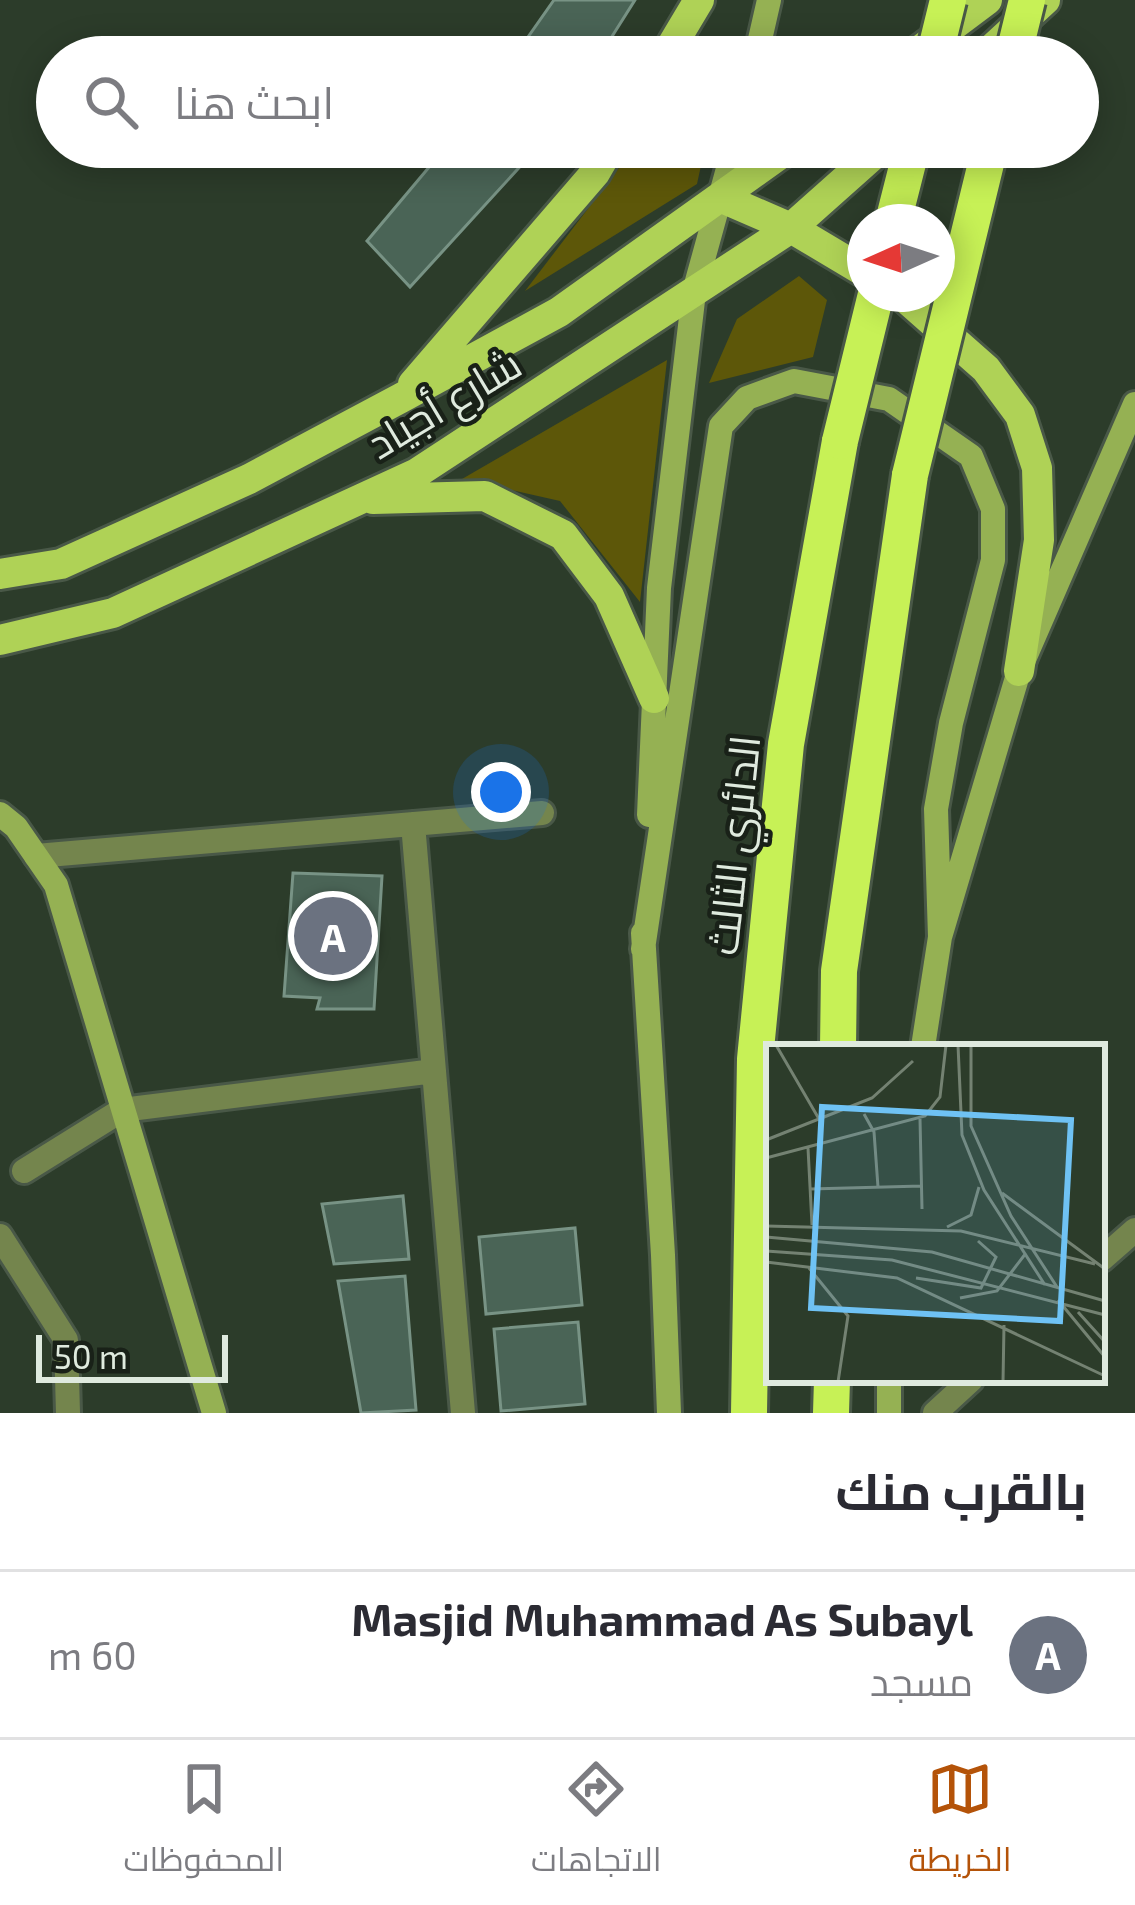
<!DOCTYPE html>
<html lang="ar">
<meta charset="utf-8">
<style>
body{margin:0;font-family:"Exo 2",Cairo,sans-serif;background:#f7f7f7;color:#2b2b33;direction:rtl}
.compass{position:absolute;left:847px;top:204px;width:108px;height:108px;border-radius:50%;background:#fff;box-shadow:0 6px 30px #0003;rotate:267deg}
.scale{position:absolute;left:36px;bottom:30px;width:192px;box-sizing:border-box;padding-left:12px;border:6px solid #dfeade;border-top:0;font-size:33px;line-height:42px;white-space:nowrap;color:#dfeade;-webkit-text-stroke:9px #192118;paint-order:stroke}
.you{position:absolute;left:501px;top:792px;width:42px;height:42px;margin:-30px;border:9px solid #fff;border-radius:50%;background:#1a73e8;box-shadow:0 0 0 18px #1a73e833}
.badge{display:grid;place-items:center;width:78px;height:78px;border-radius:50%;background:#b45309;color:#fff;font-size:39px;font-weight:700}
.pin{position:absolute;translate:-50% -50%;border:6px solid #fff;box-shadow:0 3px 12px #0006}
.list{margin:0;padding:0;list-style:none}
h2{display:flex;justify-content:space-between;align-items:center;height:156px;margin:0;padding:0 48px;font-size:51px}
h2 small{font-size:39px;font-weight:400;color:#7c7c81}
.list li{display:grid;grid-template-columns:78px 1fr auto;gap:36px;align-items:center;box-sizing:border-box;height:168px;padding:0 48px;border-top:3px solid #e1e1e2}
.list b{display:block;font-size:45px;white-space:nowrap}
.list p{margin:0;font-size:39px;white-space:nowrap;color:#7c7c81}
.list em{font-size:39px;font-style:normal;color:#7c7c81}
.icon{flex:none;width:66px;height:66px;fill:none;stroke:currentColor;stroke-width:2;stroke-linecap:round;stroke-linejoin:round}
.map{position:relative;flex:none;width:1135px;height:1413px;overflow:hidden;direction:ltr}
.search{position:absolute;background:#fff;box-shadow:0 6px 30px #0003;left:36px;right:36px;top:36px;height:132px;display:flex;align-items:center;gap:30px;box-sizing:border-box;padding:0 42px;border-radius:66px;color:#7c7c81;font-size:45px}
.sheet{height:324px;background:#fff}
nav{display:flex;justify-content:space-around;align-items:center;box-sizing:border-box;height:168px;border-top:3px solid #e1e1e2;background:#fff;font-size:33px;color:#7c7c81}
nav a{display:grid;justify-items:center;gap:6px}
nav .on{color:#b45309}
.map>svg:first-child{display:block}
.green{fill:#5d5709}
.building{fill:#4a6456;stroke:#789385;stroke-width:3}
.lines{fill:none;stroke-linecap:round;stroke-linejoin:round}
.street-casing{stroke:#495847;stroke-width:30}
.secondary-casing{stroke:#495847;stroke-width:30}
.primary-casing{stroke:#495847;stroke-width:36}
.highway-casing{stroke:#495847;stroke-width:42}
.street{stroke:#74854d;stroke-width:24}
.secondary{stroke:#95b153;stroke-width:24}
.primary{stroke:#afd256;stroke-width:30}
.highway{stroke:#c7f156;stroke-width:36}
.highway-bridge-casing{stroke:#495847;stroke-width:42;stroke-linecap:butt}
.highway-bridge{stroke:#c7f156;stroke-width:36}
.labels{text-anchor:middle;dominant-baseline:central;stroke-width:9;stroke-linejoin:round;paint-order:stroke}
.street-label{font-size:42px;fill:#dfeade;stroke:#192118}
.inset-road{fill:none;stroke:#748272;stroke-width:3}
.view{fill:#6fc2f4;fill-opacity:0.15;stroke:#6fc2f4;stroke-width:6}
.inset-edge{fill:none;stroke:#dfeade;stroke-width:6}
</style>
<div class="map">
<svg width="1135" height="1413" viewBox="0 0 1135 1413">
<rect width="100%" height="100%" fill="#2c3c2a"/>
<!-- green -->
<path class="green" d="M635 147H705L697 184 525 291Z
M799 276 827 300 813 357 709 383 737 319Z
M667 360 640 602 560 501 462 479Z"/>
<!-- building -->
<path class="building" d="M554 0H635L599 57H514Z
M446 147H538L410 287 367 241Z
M293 873 382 876 374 1009H317L320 998 284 996Z
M403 1196 409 1259 334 1264 322 1204Z
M575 1228 582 1305 486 1314 479 1237Z
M405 1276 416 1410 361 1413 338 1281Z
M578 1322 585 1404 501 1411 494 1329Z"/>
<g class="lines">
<defs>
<path id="street" d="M413 824 463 1413
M36 856 542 813
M24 1171 122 1110 434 1071
M0 1236 66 1340 68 1413
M1102 1259 1135 1230
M935 1413 971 1380"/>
<path id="secondary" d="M756 57 769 0
M0 814 16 827 56 885 214 1413
M649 815 659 588 694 292 734 147
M643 933 663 1255 669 1413
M643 949 721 426 747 398 794 381 889 399 971 456 993 509V560L951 723 936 809 940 937
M923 1047 940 937 1019 671 1135 404
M889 1413V1380"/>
<path id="primary" d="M665 57 699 0
M911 57 987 0
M983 57 1045 0
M722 198 791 228 865 272
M901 294 986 369 1020 415 1037 468 1039 540 1019 671
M413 384 595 173 610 147
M373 499 485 496 563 535 609 596 654 698
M0 574 61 564 249 479 401 398 559 312 790 147
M0 640 113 613 417 473 791 228 882 147"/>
<path id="highway" d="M893 222 912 147
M838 1047 839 971 910 475
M749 1413 755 1059 786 744 840 441
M831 1413 832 1380"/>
</defs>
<!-- street casing -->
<use href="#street" class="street-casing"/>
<!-- secondary casing -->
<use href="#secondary" class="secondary-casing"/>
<!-- primary casing -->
<use href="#primary" class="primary-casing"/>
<!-- highway casing -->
<use href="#highway" class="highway-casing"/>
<!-- street -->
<use href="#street" class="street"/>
<!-- secondary -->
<use href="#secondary" class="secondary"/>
<!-- primary -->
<use href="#primary" class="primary"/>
<!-- highway -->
<use href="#highway" class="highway"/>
<defs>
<path id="highway-bridge" d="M934 57 948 0
M1013 57 1027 0
M840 441 876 294
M910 475 990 147"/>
</defs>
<!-- highway-bridge casing -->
<use href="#highway-bridge" class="highway-bridge-casing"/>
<!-- highway-bridge -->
<use href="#highway-bridge" class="highway-bridge"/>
</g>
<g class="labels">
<!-- street labels -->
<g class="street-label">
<text transform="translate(443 402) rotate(-31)">شارع أجياد</text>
<text transform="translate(732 845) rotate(-84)">الدائري الثالث</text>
</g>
</g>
<!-- overview -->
<g transform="translate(766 1044)">
<rect width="339" height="339" fill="#2c3c2a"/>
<path class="inset-road" d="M192 1 196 91 218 146 279 241M205 1V82L245 172 291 243M98 70 108 88 112 143M53 75 106 54 147 17M154 75 156 165M0 96 53 75 10 1M42 104 46 181M0 114 159 72 174 53 180 1M44 145 156 142M236 149 339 225M0 182 195 187 329 220M181 183 205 171 213 143M0 193 166 208 339 257M0 207 126 216 339 271M0 218 131 234 339 332M43 224 82 272 72 338M150 234 215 244 230 213 212 197M194 254 231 247 260 209M292 256 339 313M312 268 339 298M237 338 238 281"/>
<path class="view" d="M56 63 305 76 294 277 45 264Z"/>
<rect width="339" height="339" class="inset-edge"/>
</g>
</svg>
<svg class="compass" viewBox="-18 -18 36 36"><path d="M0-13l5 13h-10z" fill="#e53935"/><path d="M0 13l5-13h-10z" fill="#7c7c81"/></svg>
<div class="scale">50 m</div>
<div class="you"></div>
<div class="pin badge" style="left:333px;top:936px;background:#6b7280">A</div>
<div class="search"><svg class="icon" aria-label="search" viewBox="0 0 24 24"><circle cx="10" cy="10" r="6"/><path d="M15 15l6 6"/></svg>ابحث هنا</div>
</div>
<section class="sheet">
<h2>بالقرب منك<small></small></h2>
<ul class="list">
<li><span class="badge" style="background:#6b7280">A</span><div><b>Masjid Muhammad As Subayl</b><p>مسجد</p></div><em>60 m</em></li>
</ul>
</section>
<nav>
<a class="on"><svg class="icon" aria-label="map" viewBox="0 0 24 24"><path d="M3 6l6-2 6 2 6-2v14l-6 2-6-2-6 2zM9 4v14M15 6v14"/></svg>الخريطة</a>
<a><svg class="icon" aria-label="directions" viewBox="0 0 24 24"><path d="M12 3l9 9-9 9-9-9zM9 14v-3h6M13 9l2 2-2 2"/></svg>الاتجاهات</a>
<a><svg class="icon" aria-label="saved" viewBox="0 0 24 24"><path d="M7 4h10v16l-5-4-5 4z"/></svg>المحفوظات</a>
</nav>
